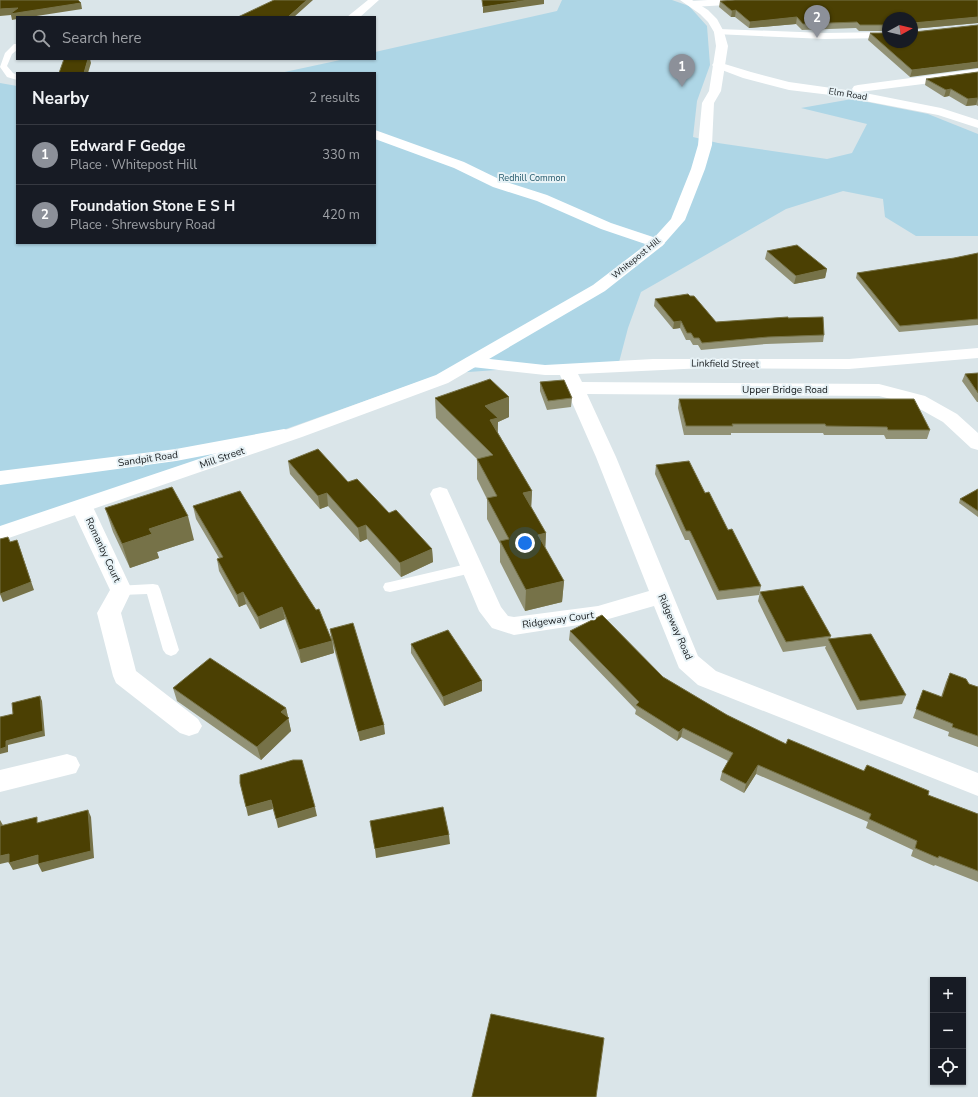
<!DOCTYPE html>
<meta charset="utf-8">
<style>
body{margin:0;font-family:"Nunito Sans",sans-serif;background:#20242c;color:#f1f3f6}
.controls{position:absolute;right:12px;bottom:12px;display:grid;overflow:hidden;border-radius:0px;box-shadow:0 1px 3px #0004}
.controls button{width:36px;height:36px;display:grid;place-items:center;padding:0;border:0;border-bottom:1px solid #363941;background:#171b24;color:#f1f3f6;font:20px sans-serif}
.compass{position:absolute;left:882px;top:12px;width:36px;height:36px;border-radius:50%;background:#171b24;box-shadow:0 1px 3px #0004;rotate:82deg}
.you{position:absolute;left:525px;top:543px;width:14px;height:14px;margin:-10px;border:3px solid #fff;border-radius:50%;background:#1a73e8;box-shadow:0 0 0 6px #1a73e833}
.badge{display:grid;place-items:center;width:26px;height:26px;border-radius:50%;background:#8c9099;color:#fff;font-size:13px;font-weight:700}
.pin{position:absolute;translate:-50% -33px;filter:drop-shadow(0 1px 2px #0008)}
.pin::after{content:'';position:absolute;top:21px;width:14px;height:12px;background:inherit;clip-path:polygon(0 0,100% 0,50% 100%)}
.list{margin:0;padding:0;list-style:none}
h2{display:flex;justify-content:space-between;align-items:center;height:52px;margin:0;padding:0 16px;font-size:17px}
h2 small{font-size:13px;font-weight:400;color:#9ea1a6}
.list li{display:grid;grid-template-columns:26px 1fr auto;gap:12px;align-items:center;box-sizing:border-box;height:60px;padding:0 16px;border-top:1px solid #363941}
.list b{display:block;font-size:15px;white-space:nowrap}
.list p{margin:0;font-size:13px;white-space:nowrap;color:#9ea1a6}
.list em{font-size:13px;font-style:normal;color:#9ea1a6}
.icon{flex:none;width:22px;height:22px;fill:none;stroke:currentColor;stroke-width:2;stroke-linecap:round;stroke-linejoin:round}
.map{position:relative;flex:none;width:978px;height:1097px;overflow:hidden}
.search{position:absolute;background:#171b24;box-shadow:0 1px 3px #0004;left:16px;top:16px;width:360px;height:44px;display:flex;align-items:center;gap:10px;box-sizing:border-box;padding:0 14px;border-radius:0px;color:#9ea1a6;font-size:15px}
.panel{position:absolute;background:#171b24;box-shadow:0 1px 3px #0004;left:16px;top:72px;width:360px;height:172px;border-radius:0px}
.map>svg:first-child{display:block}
.green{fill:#aed6e6}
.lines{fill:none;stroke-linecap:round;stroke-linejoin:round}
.lane{fill:#fff;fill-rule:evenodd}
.street{fill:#fff;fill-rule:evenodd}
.secondary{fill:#fff;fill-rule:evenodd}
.wall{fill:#929276}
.shaded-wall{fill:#767248}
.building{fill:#4b4003;stroke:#767248}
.labels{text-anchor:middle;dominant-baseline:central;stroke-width:4;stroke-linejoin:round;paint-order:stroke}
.far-street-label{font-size:9px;fill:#171b1d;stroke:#e7f2f6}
.far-park-label{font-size:9px;fill:#225769;stroke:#e7f2f6}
.street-label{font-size:10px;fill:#171b1d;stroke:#e7f2f6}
</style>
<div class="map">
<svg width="978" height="1097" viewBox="0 0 978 1097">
<rect width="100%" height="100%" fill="#dae5e9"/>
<!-- green -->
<path class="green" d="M562 0H672L689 6 707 26 710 65 697 101 693 137 718 143 827 159 852 153 867 124 801 108 852 99 928 114 978 134V236H916L885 217 883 199 843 191 786 209 641 292 628 328 618 366H549L441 374 91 498 0 528V83L17 86V243H375V73H280L345 59H375V52L557 11Z"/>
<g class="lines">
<!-- lane -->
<path class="lane" d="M14 44H17V50L12 54 7 66 13 73 17 75V80L7 77 0 67 5 53Z
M471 563 476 564 478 568 476 572 390 592 385 591 383 587 385 583 390 582Z
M153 584 158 585 160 589 179 650 176 654 171 656 166 654 163 650 147 594 121 595 116 594 114 590 116 586Z"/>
<!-- street -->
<path class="street" d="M368 0H379L360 17H347Z
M708 0H767L762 3 692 7 687 4 692 1Z
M719 29 825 33 888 32V38L825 39 715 34 714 32Z
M718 62 751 72 789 82 853 91 852 89 854 86 858 85 978 69V77L860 92 941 108 978 120V128L938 115 839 96 789 90 743 78 714 67 712 65 714 63Z
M375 130 464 162 503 181 547 195 611 223 662 240 665 243 662 246 657 248 601 229 537 201 493 187 454 168 375 139Z
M978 348V358L849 369 705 368 578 374 582 382 879 384 925 396 957 414 978 433V450L971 448 943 422 911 404 879 396 587 394 616 457 698 656 716 671 978 773V796L698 685 679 668 654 606 598 622 514 635 492 628 479 611 430 494 433 489 440 487 447 489 501 607 508 616 514 617 598 606 649 591 596 457 560 375H545L472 367 466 366 463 362 466 358 472 357 545 365 653 359H849Z
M284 429 291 431 294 435 291 439 176 461 0 485V471L176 449Z
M82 500 89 502 93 507 132 590 121 613 136 671 198 719 202 726 198 733 189 736 180 733 116 683 113 676 97 613 110 590 71 507 75 502Z
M67 754 76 757 80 765 76 773 0 792V770Z"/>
<!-- secondary -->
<path class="secondary" d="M680 0H692L708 10 717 19 724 32 728 46 721 91 714 103 712 145 705 169 685 220 662 246 605 291 448 383 302 437 0 541V526L288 429 436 375 593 285 652 240 671 219 691 169 698 145 702 103 709 91 716 46 714 32 708 22 700 14Z"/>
</g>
<!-- wall -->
<path class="wall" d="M978 0V23L912 29V31L914 32 978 25 910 77 868 40 870 33 912 42 888 18V31H859L856 28 802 30 796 24 749 28 735 17H731L719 7 720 1Z
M978 72V106L976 105 966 106 949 96 944 97 925 85 926 79Z
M767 251 827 269 825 278 794 284 765 259Z
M978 253V325L899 332 856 278 857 273 954 258Z
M655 299 716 322 788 318 824 335 823 342 766 344 701 350 698 345H693L690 340H686L680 328 673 329 654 306Z
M978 373V402H977L962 381 965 374Z
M540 382 572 398 571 407 547 410 540 391Z
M509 397V417L498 422V433L532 491 531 507 546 533 545 548 564 581 562 602 525 611 500 562V544L487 519V499L477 479V459L436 418 435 398Z
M679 399 930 430 927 439H886L884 435H824L823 433H731V435H684L678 408Z
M288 461 348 482 389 513 432 549 433 562 401 577 367 539 360 542 328 506 320 509 290 474Z
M656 465 705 493 728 530 761 586 759 595 717 600 689 540H685L655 474Z
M978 489V517L959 503 960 499Z
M193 506 331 637 330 629 385 734 360 741 333 645 334 653 301 663 285 619 260 629 246 604 239 607 219 571 217 559 219 558 196 519Z
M105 508 194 540 157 552 159 558 130 568 113 532Z
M760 592 831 636 830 639 906 695 902 704 857 710 825 648 826 646 783 652 758 601Z
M570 631 663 677 727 715 786 744 928 795 978 814V882L935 865 934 866 911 856 913 850 866 828 868 822 756 774 744 793 720 780 722 772 728 761 681 737 677 741 635 714 636 710 569 640Z
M411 644 482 691 444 706 411 653Z
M950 673 969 684 978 687V747L948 736 949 732 913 718 923 690 941 697 946 682Z
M173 688 286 708 291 731 261 760 177 701Z"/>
<!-- shaded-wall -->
<path class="shaded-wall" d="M307 0H313L294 17H288Z
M529 0H544V4L483 13V7Z
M81 3 82 9 30 17H17V19L12 20 11 15 0 16V9Z
M736 10 735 17H731L732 11Z
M797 17 796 24 749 28 750 22Z
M978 17V23L912 29 913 23Z
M88 59H90L91 63 88 73H84Z
M978 62V68L910 77 912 70Z
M951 89 949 96 944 97 946 90Z
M978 98 976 105 966 106 968 99Z
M827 269 825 278 794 284 796 276Z
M681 321 680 328 673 329 674 322Z
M509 397V417L498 422 497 438 490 441 485 406Z
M532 491 531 511 523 493Z
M327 493 328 506 320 509 318 496Z
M188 516 194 540 157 552 159 558 130 568 122 544 149 529Z
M366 525 367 539 360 542 358 528Z
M546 533 545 554 538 535Z
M17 540 34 590 3 602 0 594Z
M432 549 433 562 401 577 400 563Z
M564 581 562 602 525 611 526 590Z
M243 592 246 604 239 607 237 595Z
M282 607 285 619 260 629 258 617Z
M332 641 334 653 301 663 299 650Z
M482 681V691L444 706 443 697Z
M40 696 42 701 45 736 8 745V752L0 754V749Z
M286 708 291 731 261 760 257 747 281 712Z
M384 725 385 734 360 741 358 732Z
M683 728 681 737 677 741 679 732Z
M758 765 756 774 744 793 746 784Z
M271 800 273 809 248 816 246 807Z
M315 807 317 816 278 828 276 819Z
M88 810 91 817 94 858 42 872 38 864Z
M0 820 4 827H0Z
M449 835 450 844 376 858 375 849Z
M9 854 13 861 0 864V856Z
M38 855 41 863 13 870 9 863Z"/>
<!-- building -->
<path class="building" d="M0 0H78L81 3 10 14 18 8 0 9Z
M274 0H307L288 17H238Z
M482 0H529L483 7Z
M735 0H978V17L913 23 912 31 914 32 978 25V62L912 70 870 33H888V42H912V18H888V25H860L857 22 803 24 797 17 750 22 736 10 732 11 720 1Z
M64 59H88L84 73H59Z
M978 72V98L968 99 951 89 946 90 926 79Z
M797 245 827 269 796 276 767 251Z
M978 253V319L900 326 857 273 954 258Z
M688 294 690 296H694L716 322 788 317V318L823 317 824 335 768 337 702 343 699 338H694L691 333H687L681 321 674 322 655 299Z
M978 373V393L965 374Z
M490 379 509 397 485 406 498 418 490 420 532 491 523 493 546 533 538 535 564 581 526 590 500 541 509 539 487 498 497 496 477 459 493 455 435 398Z
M564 380 572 398 548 401 540 382Z
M679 399H914L930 430H888L887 427 826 426 825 424H732L733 426H686Z
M318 449 348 482 357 479 389 513 396 510 432 549 400 563 366 525 358 528 327 493 318 496 288 461Z
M689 461 705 493 709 492 728 530 732 529 761 586 719 591 690 531H686L656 465Z
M172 487 188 516 149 529 152 534 122 544 105 508Z
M978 489V511L960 499Z
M240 491 316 610 319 609 332 641 299 650 282 607 258 617 243 592 237 595 217 559 223 557 193 506Z
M8 537 10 542 17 540 31 582 0 594V539Z
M803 586 831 636 786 642 760 592Z
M602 615 663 677 727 715 786 744 788 739 864 771 867 765 929 791 928 795 978 814V871L939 856 938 858 915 848 917 841 869 819 871 814 758 765 746 784 722 772 733 753 683 728 679 732 636 705 639 702 570 631Z
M353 623 384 725 358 732 330 629Z
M448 630 482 681 443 697 411 644Z
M871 634 906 695 860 701 828 639Z
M210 658 286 708 281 712 289 718 257 747 173 688Z
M950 673 966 679 969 684 978 687V736L952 727 953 724 916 709 923 690 942 697Z
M40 696 43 731 6 741V747L0 749V717L13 714 12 703Z
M293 760H302L315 807 276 819 271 800 246 807 240 783V775Z
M443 807 449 835 375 849 370 821Z
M88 810 91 851 38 864V855L9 863V854L0 856V826L37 817V823Z
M491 1014 604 1038 596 1097H472Z"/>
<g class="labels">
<!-- far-street labels -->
<g class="far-street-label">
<text transform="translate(848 94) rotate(9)">Elm Road</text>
<text transform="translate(636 258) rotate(-39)">Whitepost Hill</text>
</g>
<!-- far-park labels -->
<g class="far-park-label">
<text x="532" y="178">Redhill Common</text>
</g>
<!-- street labels -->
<g class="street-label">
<text transform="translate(725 364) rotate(1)">Linkfield Street</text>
<text x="785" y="390">Upper Bridge Road</text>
<text transform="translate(222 458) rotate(-19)">Mill Street</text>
<text transform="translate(148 459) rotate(-8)">Sandpit Road</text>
<text transform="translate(103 550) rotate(65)">Romanby Court</text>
<text transform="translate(558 620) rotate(-8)">Ridgeway Court</text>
<text transform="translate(675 627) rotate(66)">Ridgeway Road</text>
</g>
</g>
</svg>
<div class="controls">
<button>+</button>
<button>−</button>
<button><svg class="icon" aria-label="locate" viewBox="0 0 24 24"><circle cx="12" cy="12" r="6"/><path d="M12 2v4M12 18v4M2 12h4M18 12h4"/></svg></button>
</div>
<svg class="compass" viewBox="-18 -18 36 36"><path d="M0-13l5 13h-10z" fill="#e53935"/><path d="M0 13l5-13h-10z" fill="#9ea1a6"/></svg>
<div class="you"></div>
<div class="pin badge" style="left:682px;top:87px">1</div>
<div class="pin badge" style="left:817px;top:38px">2</div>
<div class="search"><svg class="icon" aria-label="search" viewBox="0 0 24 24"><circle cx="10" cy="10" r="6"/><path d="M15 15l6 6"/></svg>Search here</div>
<section class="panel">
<h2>Nearby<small>2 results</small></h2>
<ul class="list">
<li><span class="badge">1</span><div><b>Edward F Gedge</b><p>Place · Whitepost Hill</p></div><em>330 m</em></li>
<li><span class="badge">2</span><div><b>Foundation Stone E S H</b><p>Place · Shrewsbury Road</p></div><em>420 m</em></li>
</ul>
</section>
</div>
